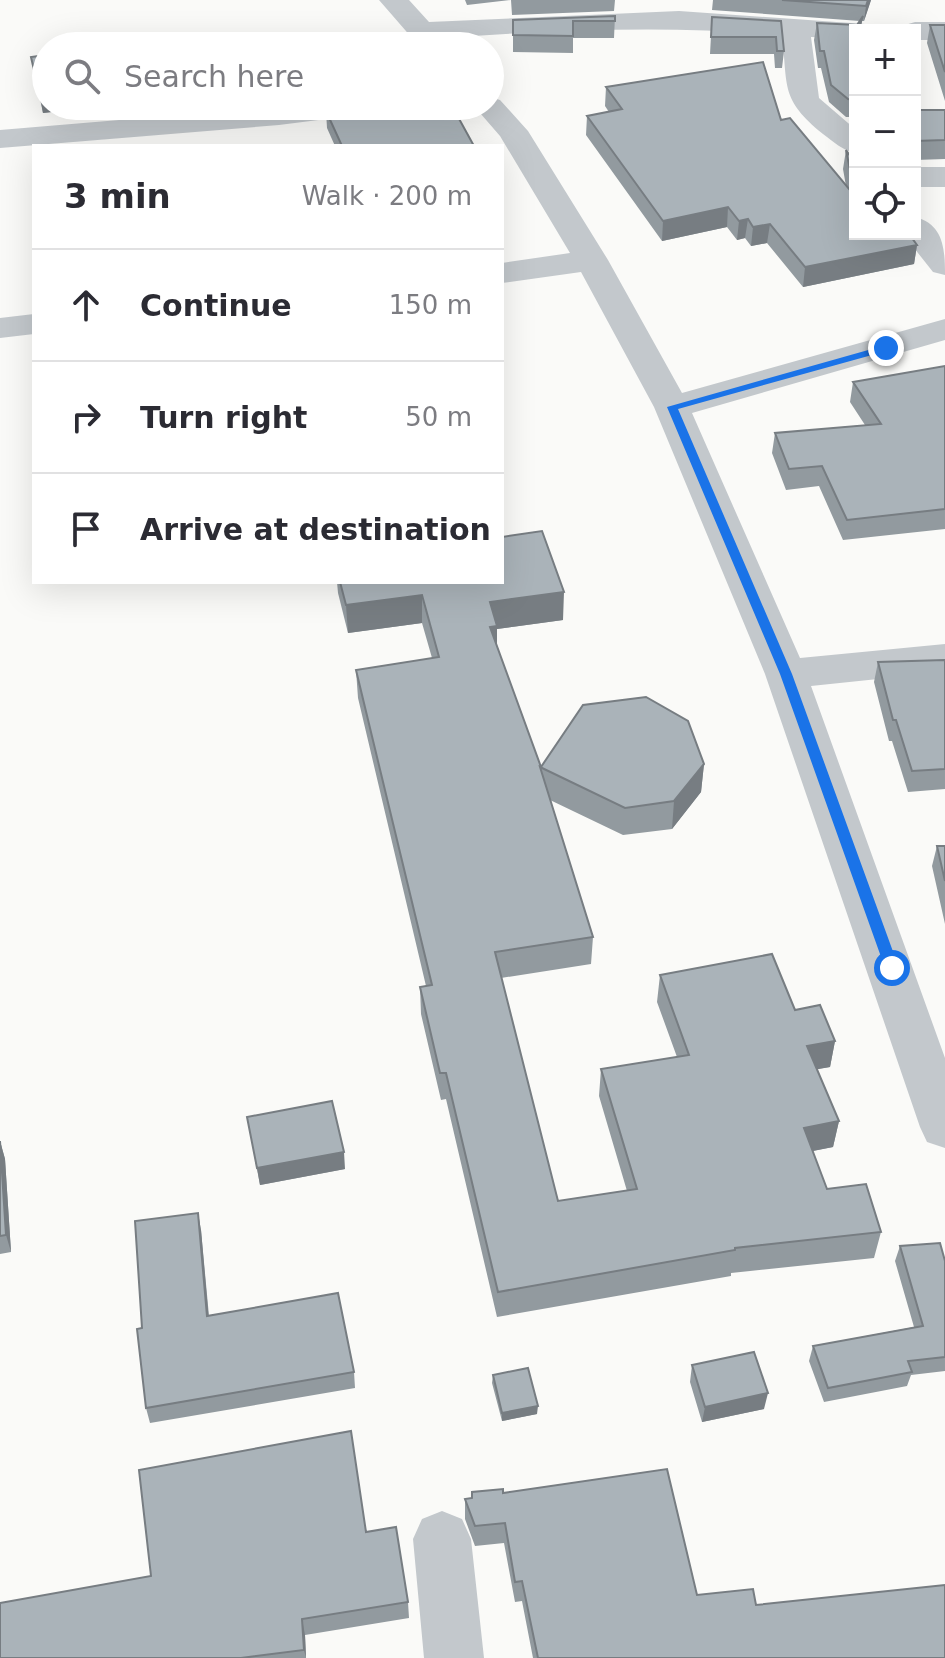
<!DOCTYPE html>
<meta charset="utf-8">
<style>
body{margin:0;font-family:"DejaVu Sans",sans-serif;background:#f7f7f7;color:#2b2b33}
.controls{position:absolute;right:24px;top:24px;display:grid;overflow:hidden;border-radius:0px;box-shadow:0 8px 32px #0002}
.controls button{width:72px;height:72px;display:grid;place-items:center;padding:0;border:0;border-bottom:2px solid #e1e1e2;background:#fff;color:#2b2b33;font:40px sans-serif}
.stop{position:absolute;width:24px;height:24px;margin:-18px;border:6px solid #1a73e8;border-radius:50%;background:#fff}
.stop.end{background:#1a73e8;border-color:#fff;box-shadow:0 2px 8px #0008}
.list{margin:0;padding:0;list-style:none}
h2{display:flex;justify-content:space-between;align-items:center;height:104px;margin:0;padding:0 32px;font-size:34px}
h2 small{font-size:26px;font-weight:400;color:#7c7c81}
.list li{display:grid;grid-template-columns:52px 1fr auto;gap:24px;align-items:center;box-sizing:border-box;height:112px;padding:0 32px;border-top:2px solid #e1e1e2}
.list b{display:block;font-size:30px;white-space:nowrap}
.list em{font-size:26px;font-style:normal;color:#7c7c81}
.icon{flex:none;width:44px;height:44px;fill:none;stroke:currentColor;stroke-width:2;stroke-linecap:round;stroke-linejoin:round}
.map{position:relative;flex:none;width:945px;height:1658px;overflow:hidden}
.search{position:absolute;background:#fff;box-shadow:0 8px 32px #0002;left:32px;top:32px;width:472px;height:88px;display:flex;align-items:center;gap:20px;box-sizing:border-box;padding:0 28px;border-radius:44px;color:#7c7c81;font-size:30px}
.panel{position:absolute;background:#fff;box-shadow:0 8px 32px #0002;left:32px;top:144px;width:472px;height:440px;border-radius:0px}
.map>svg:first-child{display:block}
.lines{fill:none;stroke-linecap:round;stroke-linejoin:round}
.minor{fill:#c3c8cc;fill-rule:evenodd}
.wall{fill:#929a9f}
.shaded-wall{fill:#777d82}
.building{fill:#aab3b9;stroke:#777d82;stroke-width:2}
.route{fill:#1a73e8}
</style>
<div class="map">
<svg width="945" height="1658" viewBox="0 0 945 1658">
<rect width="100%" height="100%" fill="#fafaf8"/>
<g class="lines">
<!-- minor -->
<path class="minor" d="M379 0H409L429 22 679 11 865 24 870 30H855V39L811 37 819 98 855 129V153C842 150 834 142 823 134 780 99 788 87 782 35 669 25 557 30 444 38L450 46H419Z
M915 22H945V40H915V30H901L905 25Z
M490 97 500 100 528 131 608 260 682 393 945 319V340L692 413 800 658 945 644V672L811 686 945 1058V1148L927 1142 920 1127 765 674 654 407 581 272 502 283V263L570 253 500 136 474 106H490Z
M285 106H373L369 112 358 115 279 125 0 148V130Z
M915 167H945V187H915Z
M915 217C944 224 945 250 945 275L933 272 903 234H915Z
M34 314V334L0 338V318Z
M442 1511 462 1519 471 1539 484 1658H424L413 1539 422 1519Z"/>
</g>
<!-- wall -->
<path class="wall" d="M465 0H615L614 11 512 15 511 0 467 5Z
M713 0H871L864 21H862L861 30H855V117H846L829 102 821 68H818L814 40 817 23 857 25 860 21 712 10Z
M615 16 614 38H573V53L513 52V20Z
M712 17 781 21 784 51 782 68H775L774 54H710Z
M930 25H945V101L927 43Z
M31 57 46 106H86V108L43 113Z
M606 87 781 120 846 186 843 169 846 150 917 245 914 264 803 287 767 243 751 246 745 238 737 240 727 227 662 241 586 135 587 116 609 112 605 106Z
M915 110H945V159L915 160Z
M326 111 474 146H335L327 128Z
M945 366V529L843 540 819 486 786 490 772 453 775 433 865 425 850 402 853 382Z
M337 582H502L563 620 497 629V647L541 767 704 764 701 792 672 829 623 835 550 800 593 937 591 964 501 978 558 1201 627 1191 599 1096 601 1069 677 1057 657 1002 660 975 795 1010 835 1041 830 1067 817 1069 839 1121 833 1147 812 1151 827 1189 881 1232 874 1258 731 1273V1276L497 1317 446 1099 441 1100 421 1014 420 987 426 986 358 698 356 670 432 658 422 623 348 633 338 593Z
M945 660V789L908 792 892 741H889L874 682 878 662Z
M937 846H945V924L932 866Z
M247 1117 345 1169 260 1185Z
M0 1141 5 1159 11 1252 0 1254Z
M201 1230 209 1316 354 1372 355 1388 150 1423 146 1408 142 1328Z
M900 1246 945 1261V1371L911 1375 907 1386 824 1402 809 1361 813 1346 914 1327 895 1261Z
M692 1365 764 1409 702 1422 690 1382Z
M493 1375 537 1414 502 1421 492 1383Z
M472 1492 503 1493 697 1595 756 1605 945 1658H533L522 1601 515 1602 504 1543 475 1546 465 1519V1499L472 1498Z
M366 1532 408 1602 409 1618 305 1635 306 1658H0L151 1576Z"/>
<!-- shaded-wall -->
<path class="shaded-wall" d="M868 0H871L864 21 866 6Z
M46 95V106H86V108L43 113 40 96Z
M728 207 727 227 662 241 663 221Z
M748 219 745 238 737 240 739 221Z
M770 224 767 243 751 246 753 227Z
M917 245 914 264 803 287 805 267Z
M564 592 563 620 497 629V654L490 655V602Z
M422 595V623L348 633 346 605Z
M704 764 701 792 672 829 674 801Z
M835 1041 830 1067 802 1072 807 1046Z
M839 1121 833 1147 798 1154 804 1128Z
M0 1141 5 1159 11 1252 6 1235Z
M344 1152 345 1169 260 1185 257 1168Z
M198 1213 201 1230 210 1333 207 1316Z
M768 1393 764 1409 702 1422 705 1407Z
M538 1406 537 1414 502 1421V1413Z
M302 1619 305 1635 306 1658 304 1650Z"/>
<!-- building -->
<path class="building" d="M782 0H868L866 6Z
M615 16V21H573V36L513 35V20Z
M863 16 858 30H855V39L852 49H855V100L848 99 831 85 824 51H820L817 23 857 25Z
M712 17 781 21 784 51H777L776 37H711Z
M930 25H945V72Z
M46 55V95L40 96 31 57Z
M763 62 781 120 790 118 855 196V234H909L917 245 805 267 770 224 753 227 748 219 739 221 728 207 663 221 587 116 622 109 606 87Z
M361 106H452L474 146H342L326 111Z
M915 110H945V140L915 141Z
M846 150 855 163V194Z
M945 366V509L847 520 822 466 789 469 775 433 881 424 853 382Z
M542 531 564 592 490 602 497 626 490 627 541 767 583 705 646 697 688 721 704 764 674 801 625 808 540 767 593 937 495 952 558 1201 637 1189 601 1069 689 1055 660 975 772 954 795 1010 820 1005 835 1041 807 1046 839 1121 804 1128 827 1189 866 1184 881 1232 735 1248V1250L498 1292 446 1073H440L420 987 432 985 356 670 439 657 422 595 346 605 340 582H502V537Z
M945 660V769L912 771 896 720H893L878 662Z
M937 846H945V881Z
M332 1101 344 1152 257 1168 247 1117Z
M0 1141 6 1235 0 1236Z
M198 1213 207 1316 338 1293 354 1372 146 1408 137 1329 142 1328 135 1221Z
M940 1243 945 1261V1357L908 1361 912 1372 828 1388 813 1346 923 1326 900 1246Z
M754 1352 768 1393 705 1407 692 1365Z
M528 1368 538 1406 502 1413 493 1375Z
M351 1431 366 1532 396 1527 408 1602 302 1619 304 1650 241 1658H0V1603L151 1576 139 1470Z
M667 1469 697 1595 753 1589 756 1605 945 1585V1658H538L522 1581 515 1582 505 1523 475 1526 465 1499 472 1498V1492L503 1489V1493Z"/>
<!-- route -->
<path class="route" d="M886 345 890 346V350L678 409 792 674 899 968 892 973 885 968 780 674 667 407Z"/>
</svg>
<div class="controls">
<button>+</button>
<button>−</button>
<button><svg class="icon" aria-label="locate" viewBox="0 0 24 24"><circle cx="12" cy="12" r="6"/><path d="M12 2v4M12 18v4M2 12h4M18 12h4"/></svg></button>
</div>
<div class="stop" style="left:892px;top:968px"></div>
<div class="stop end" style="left:886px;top:348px"></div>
<div class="search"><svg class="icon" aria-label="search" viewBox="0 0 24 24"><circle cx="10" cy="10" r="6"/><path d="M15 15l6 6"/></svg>Search here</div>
<section class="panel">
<h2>3 min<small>Walk · 200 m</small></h2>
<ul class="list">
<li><svg class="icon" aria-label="ahead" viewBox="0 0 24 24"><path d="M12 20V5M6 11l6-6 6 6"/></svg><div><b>Continue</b></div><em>150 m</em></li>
<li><svg class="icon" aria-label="right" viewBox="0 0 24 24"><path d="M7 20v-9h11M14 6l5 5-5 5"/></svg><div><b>Turn right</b></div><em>50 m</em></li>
<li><svg class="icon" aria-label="arrive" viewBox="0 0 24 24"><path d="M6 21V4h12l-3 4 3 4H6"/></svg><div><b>Arrive at destination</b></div></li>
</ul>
</section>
</div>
